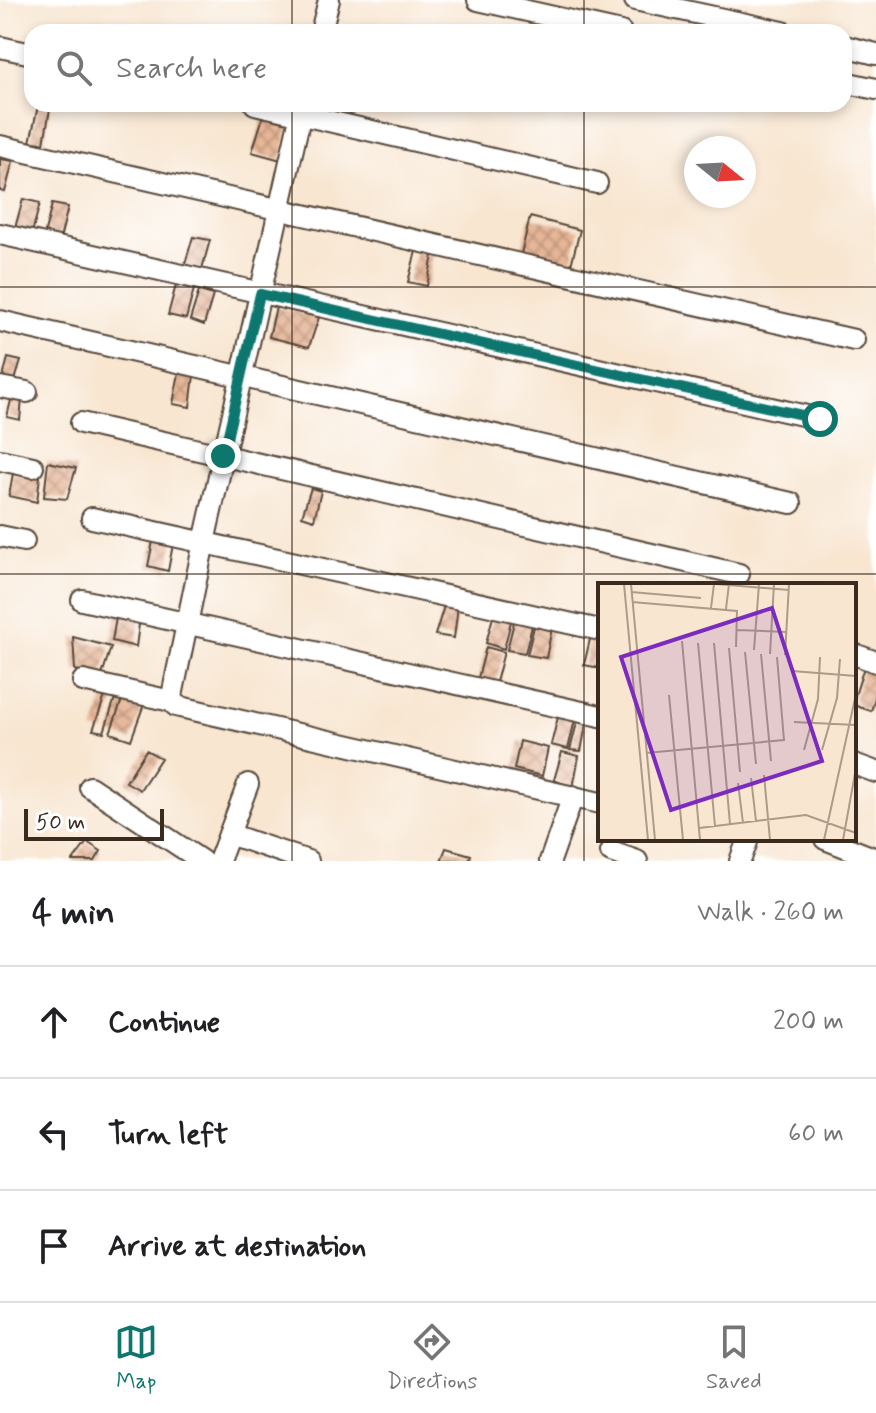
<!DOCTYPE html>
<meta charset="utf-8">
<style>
body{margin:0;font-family:Mynerve,sans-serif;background:#f6f6f6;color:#202124}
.compass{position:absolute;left:684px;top:136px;width:72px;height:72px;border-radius:50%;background:#fff;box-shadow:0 4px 12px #0003;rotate:108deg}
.scale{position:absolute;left:24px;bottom:20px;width:140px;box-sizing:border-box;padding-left:8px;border:4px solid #3b2a1e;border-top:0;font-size:22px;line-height:28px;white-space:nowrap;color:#3b2a1e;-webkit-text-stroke:6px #fff;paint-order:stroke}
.stop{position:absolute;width:24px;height:24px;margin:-18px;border:6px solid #0f766e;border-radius:50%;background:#fff}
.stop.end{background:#0f766e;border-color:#fff;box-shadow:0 2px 8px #0008}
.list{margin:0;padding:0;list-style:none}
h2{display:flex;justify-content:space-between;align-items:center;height:104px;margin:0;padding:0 32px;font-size:34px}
h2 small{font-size:26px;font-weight:400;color:#757577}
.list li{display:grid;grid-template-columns:52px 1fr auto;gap:24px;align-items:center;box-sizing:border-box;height:112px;padding:0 32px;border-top:2px solid #e0e0e0}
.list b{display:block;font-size:30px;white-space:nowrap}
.list em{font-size:26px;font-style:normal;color:#757577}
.icon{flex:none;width:44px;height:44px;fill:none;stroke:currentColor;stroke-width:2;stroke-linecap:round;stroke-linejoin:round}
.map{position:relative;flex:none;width:876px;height:861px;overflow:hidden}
.search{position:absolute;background:#fff;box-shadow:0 4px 12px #0003;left:24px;right:24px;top:24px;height:88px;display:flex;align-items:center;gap:20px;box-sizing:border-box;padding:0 28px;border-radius:24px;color:#757577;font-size:30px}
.sheet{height:440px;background:#fff}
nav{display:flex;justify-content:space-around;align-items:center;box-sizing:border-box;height:112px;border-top:2px solid #e0e0e0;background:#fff;font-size:22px;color:#757577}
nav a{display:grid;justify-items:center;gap:4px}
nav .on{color:#0f766e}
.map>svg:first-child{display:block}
.building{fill:url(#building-cross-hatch)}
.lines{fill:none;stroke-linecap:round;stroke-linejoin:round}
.street-casing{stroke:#574639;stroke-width:24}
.street{stroke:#fff;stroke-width:20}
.route{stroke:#0f766e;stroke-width:10}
.grid{fill:none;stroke:#3b2a1e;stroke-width:2;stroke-opacity:0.55}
.inset-road{fill:none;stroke:#ac9b89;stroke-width:2}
.view{fill:#7b2cbf;fill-opacity:0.15;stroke:#7b2cbf;stroke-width:4}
.inset-edge{fill:none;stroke:#3b2a1e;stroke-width:4}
</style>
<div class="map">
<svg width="876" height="861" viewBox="0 0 876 861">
<defs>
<pattern id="building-cross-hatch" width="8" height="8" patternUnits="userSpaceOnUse" patternTransform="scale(2)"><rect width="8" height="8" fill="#e7b697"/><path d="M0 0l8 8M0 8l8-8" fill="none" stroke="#bc947b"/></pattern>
</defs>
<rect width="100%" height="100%" fill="#fff"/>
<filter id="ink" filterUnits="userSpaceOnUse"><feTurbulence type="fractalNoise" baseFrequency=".0125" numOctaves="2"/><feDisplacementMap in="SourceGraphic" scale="16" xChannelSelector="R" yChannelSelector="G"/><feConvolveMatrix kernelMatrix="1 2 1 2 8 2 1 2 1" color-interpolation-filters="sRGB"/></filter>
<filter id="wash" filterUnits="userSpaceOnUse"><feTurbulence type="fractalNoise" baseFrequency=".006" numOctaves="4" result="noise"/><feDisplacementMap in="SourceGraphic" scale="32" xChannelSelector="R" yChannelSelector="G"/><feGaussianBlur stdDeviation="1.8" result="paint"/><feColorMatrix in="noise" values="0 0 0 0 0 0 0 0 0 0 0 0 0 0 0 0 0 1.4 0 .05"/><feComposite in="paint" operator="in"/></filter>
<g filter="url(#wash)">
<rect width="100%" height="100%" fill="#f8e6d1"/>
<g id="blocks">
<!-- building -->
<path class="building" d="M38 106 50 109 44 143 30 142Z
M264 114 289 121 281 160 252 152Z
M0 159 13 161 5 192 0 191Z
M23 199 40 203 32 233 15 228Z
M52 204 68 207 60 239 45 232Z
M530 217 580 230 571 265 521 254Z
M193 237 210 240 202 269 184 267Z
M416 251 433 255 427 286 408 282Z
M176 285 194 289 186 319 168 315Z
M199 291 213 295 204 325 190 320Z
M276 307 319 317 309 347 269 337Z
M8 358 21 361 14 383 2 381Z
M179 373 194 375 190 407 173 404Z
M12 396 22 399 20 420 7 417Z
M48 462 76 468 67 499 44 497Z
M13 473 40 476 37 502 9 496Z
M311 488 321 491 314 520 302 516Z
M154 536 174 539 168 571 148 566Z
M444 606H458L454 638 435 635Z
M117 612 140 617 136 647 112 641Z
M494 613 512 617 504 649 486 643Z
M515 618 533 622 525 653 507 650Z
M535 623 552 628 546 658 527 655Z
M591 635 600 637V668L584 665Z
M73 637 111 647 102 675 75 670Z
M486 647 504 652 496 682 478 678Z
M864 667 876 670V695L871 711 856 706 854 699Z
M105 696 115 698 104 732 93 730Z
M123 697 144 704 131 740 110 733Z
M559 713 575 720 568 749 551 745Z
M578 719 587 720 581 751 570 750Z
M520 741 548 748 542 776 514 769Z
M146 750 161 758 140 790 126 782Z
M562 752 579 756 573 788 554 780Z
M87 842 101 851 95 861H73Z
M446 848 471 855 469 861H441Z"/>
</g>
</g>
<g filter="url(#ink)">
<use href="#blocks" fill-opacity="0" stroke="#574639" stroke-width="2"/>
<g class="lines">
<defs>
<path id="street" d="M478 0 621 32
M635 0 783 32
M321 32 329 0
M844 46 876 54
M0 47 32 54
M844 82 876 89
M255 104 597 183
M303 104 204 542 171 701 176 706 600 803
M0 146 854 340
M0 234 820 419
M0 321 791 503
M0 387 27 392
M81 423 739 574
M0 460 33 467
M92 518 600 630
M0 536 24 541
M82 600 600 716
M854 654 876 662
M83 681 171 701
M854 764 876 772
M90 787 202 861
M229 834 308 861
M825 839 876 859
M611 852 637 861
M219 861 248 784
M550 861 573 796
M740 861 748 839"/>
</defs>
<!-- street casing -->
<use href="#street" class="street-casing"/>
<!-- street -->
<use href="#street" class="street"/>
</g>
</g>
<g class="lines" filter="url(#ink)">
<!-- route -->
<path class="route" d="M223 456 260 294 820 419"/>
</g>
<!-- grid -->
<path class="grid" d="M292 0V32M584 0V32M292 104V861M584 104V861M0 287H876M0 574H876"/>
<!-- overview -->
<g transform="translate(598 583)">
<rect width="258" height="258" fill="#f8e6d1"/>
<path class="inset-road" d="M26 1 50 257M33 1 57 257M118 1 191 7M33 9 103 15M34 19 139 28 138 64M113 25 116 1M128 26 131 1M139 47 188 49M84 58 102 257M100 60 117 243M116 60 132 241M131 65 142 189M156 67 161 1M147 69 158 181M163 71 173 178M172 71 176 1M187 72 191 1M194 88 258 93M71 112 85 257M196 139 258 142M206 167 220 116 222 74M224 167 239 115 242 76M48 170 186 157 179 74M166 192 172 257M153 195 158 238M140 200 145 240M101 245 208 232 258 250M226 257 258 111M245 257 258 185"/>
<path class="view" d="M174 25 224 178 73 227 23 74Z"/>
<rect width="258" height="258" class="inset-edge"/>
</g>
</svg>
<svg class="compass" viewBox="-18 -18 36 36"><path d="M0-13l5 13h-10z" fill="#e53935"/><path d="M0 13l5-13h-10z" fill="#757577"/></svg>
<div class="scale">50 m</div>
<div class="stop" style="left:820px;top:419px"></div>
<div class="stop end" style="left:223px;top:456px"></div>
<div class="search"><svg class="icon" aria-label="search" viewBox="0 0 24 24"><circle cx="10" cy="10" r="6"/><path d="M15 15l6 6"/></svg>Search here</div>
</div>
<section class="sheet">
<h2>4 min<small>Walk · 260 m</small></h2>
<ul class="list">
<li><svg class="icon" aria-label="ahead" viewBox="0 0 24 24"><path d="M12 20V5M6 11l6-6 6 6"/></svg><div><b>Continue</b></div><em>200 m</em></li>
<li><svg class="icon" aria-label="left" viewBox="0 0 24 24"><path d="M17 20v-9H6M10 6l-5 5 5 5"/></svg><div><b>Turn left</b></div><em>60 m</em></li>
<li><svg class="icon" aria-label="arrive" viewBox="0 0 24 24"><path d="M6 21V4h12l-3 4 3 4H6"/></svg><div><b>Arrive at destination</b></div></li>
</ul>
</section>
<nav>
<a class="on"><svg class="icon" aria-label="map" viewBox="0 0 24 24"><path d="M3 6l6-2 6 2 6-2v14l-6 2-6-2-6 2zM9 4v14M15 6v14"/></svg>Map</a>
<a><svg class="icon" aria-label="directions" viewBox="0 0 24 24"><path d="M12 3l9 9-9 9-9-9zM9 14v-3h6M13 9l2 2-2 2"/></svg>Directions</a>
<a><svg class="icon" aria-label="saved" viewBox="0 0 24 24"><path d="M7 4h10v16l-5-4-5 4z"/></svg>Saved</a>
</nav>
